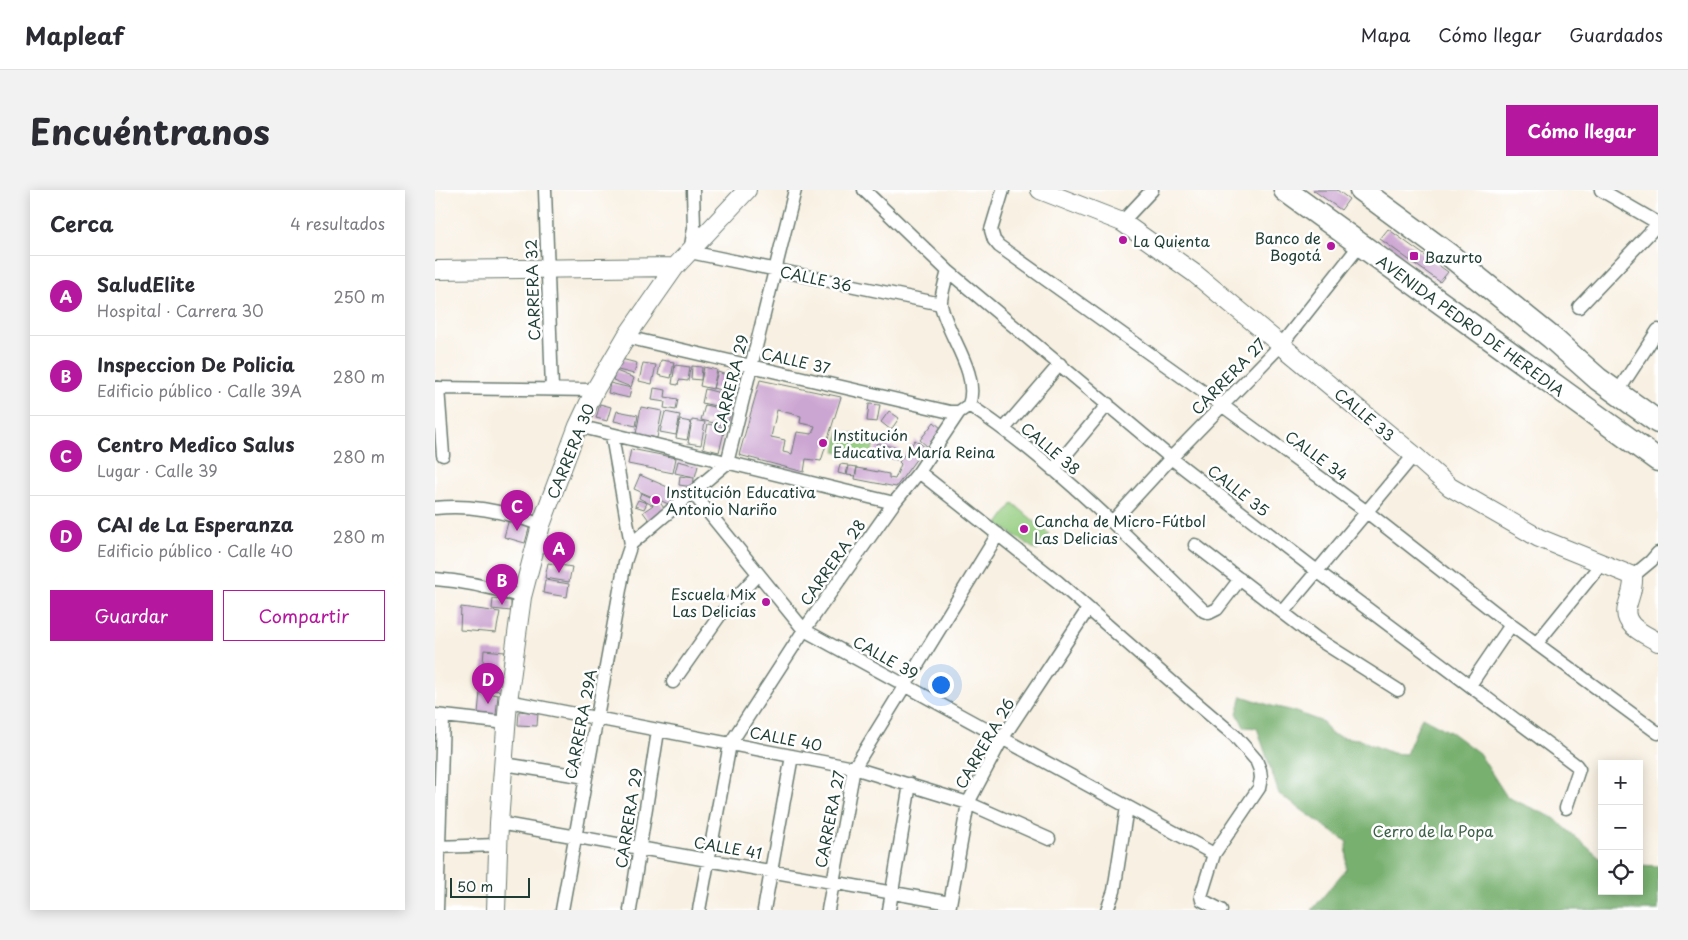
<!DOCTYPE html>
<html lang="es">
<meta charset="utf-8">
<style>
body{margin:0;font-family:"Playpen Sans",sans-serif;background:#f2f2f3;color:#2b2b33}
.controls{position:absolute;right:15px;bottom:15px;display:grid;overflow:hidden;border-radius:0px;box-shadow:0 2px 12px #0003}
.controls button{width:45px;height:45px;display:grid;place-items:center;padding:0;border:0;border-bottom:1px solid #e1e1e2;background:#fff;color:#2b2b33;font:25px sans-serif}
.scale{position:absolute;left:15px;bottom:12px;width:80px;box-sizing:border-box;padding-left:5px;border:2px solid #1f3d34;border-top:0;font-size:14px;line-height:18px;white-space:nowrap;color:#1f3d34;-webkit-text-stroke:4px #fff;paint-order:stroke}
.you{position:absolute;left:505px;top:494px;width:18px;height:18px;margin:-12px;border:4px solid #fff;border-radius:50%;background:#1a73e8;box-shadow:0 0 0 8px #1a73e833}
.badge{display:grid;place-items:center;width:32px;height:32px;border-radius:50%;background:#b5179e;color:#fff;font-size:16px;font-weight:700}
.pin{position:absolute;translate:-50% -41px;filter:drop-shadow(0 1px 2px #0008)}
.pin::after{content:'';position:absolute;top:26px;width:18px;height:15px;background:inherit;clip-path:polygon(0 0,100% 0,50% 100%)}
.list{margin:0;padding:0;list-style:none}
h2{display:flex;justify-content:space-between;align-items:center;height:65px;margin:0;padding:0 20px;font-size:21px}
h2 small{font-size:16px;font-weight:400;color:#7c7c81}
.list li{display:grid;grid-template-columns:32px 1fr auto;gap:15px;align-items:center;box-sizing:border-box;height:80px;padding:0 20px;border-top:1px solid #e1e1e2}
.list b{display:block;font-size:19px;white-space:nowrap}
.list p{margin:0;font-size:16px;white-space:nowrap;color:#7c7c81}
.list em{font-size:16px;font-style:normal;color:#7c7c81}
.actions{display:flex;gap:10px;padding:15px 20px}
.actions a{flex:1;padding:11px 0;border:1px solid #b5179e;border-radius:0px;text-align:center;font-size:18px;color:#b5179e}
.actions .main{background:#b5179e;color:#fff}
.icon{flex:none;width:28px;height:28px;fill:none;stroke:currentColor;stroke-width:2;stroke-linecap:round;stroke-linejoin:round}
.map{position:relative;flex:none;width:1223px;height:720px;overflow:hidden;border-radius:0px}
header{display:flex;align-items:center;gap:30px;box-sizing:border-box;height:70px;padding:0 25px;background:#fff;border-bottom:1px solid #e1e1e2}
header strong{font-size:24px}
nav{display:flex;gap:28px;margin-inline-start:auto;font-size:18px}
.intro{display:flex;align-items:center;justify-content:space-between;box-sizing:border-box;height:120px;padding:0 30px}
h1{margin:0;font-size:35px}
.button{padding:12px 22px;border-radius:0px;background:#b5179e;color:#fff;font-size:18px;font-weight:700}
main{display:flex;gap:30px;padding:0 30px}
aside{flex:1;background:#fff;border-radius:0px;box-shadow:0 2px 12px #0003}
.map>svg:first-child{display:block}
.green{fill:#95cd81;stroke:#5a855a}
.forest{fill:#78b06f;stroke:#4c7652}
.building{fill:#cca6d2;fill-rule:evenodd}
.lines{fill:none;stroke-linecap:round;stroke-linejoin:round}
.street-casing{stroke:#6b7c71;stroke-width:15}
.secondary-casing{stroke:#6b7c71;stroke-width:20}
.highway-casing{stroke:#6b7c71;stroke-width:25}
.street{stroke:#fff;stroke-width:12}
.secondary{stroke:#fff;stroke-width:18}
.highway{stroke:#fff;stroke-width:22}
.poi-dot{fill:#b5179e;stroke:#fff;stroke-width:2}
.labels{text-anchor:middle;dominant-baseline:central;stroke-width:5;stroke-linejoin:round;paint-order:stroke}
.poi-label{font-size:15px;fill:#1f3d34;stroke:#fff;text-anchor:start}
.street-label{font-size:15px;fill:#1f3d34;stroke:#fff}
.park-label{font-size:15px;fill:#3c6147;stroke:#fff}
</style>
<header>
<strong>Mapleaf</strong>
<nav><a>Mapa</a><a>Cómo llegar</a><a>Guardados</a></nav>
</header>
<div class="intro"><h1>Encuéntranos</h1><a class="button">Cómo llegar</a></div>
<main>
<aside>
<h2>Cerca<small>4 resultados</small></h2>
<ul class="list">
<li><span class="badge">A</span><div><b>SaludElite</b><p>Hospital · Carrera 30</p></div><em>250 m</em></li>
<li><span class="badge">B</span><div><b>Inspeccion De Policia</b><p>Edificio público · Calle 39A</p></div><em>280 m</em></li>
<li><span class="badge">C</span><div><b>Centro Medico Salus</b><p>Lugar · Calle 39</p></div><em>280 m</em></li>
<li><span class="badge">D</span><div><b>CAI de La Esperanza</b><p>Edificio público · Calle 40</p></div><em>280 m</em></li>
</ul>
<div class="actions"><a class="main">Guardar</a><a>Compartir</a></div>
</aside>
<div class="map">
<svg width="1223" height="720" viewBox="0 0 1223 720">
<rect width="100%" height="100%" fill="#fff"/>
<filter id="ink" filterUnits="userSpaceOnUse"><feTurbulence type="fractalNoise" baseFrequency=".02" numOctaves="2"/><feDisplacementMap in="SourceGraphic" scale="10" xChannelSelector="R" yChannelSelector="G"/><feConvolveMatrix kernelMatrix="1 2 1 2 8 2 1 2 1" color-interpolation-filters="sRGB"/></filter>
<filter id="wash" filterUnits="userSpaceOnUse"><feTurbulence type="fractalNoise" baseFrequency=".0096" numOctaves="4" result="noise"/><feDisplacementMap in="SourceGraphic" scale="20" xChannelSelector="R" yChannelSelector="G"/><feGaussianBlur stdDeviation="1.12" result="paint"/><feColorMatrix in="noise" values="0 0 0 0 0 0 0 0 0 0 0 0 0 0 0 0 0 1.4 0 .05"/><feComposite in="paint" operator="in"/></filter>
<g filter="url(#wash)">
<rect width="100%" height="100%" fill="#f8f0e2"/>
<!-- green -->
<path class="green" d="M404 241 440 249 435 270 400 262Z
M578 313 614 344 602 361 563 334Z"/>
<!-- forest -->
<path class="forest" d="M807 506 837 516 855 520 888 532 896 544 906 547 923 549 957 563 971 564 987 527 1017 543 1044 563 1072 607 1119 628 1167 670V701H1204V675L1223 676V720H877L911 679 912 652 844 604 822 538 809 537 802 523Z"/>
<g id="blocks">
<!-- building -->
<path class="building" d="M878 0H902L914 9 906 20Z
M953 39 1013 82 1005 92 945 49Z
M186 169 202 173 199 184 183 180Z
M226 170 239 172 236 188 223 185Z
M208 173 221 175 217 194 204 191Z
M240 175 255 177 253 191 244 190 243 195 237 194Z
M257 176 267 177 266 190 256 189Z
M269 177 282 180 278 199 265 196Z
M181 181 199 188 196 197 178 190Z
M293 181 305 185 299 205 288 202Z
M283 182 291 185 287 200 278 198Z
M325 190 406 207 386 271 371 269 369 282 304 265ZM342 220 366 226 365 233 380 236 377 244 362 242 357 264 348 262 350 250 336 247Z
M175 193 196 198 194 208 173 203Z
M219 198 231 200 230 207 243 209 241 220 229 218 230 212 217 210Z
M270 199 297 206 294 219 267 213Z
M165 214 176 217 172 231 161 228Z
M434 214 445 215 442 232 432 231Z
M270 215 296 221 292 236 266 230Z
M206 217 227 221 222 248 201 244Z
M182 221 203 225 201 236 179 231Z
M454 221 464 228 456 240 446 232Z
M230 222 245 225 241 245 225 242Z
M245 230 256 232 252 250 241 248Z
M257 230 270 232 266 255 253 253Z
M499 232 507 239 493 257 485 250Z
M273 234 290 238 284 262 268 258Z
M480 250 490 257 461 297 420 289 422 278 454 284V288L460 289 466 274 464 272Z
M442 253 465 259 462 270 439 265Z
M196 259 241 268 238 283 193 274Z
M243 271 263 276 260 287 240 283Z
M405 274 413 275 411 285 403 283Z
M414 276 422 277 420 286 412 285Z
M205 285 244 302 238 316 199 299Z
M245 286 259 288 258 297 244 295Z
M206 303 220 309 217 315 204 308Z
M203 310 212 313 209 319 200 316Z
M224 311 231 321 216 333 208 322Z
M74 329 95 335 90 353 69 347Z
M113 373 137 377 134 392 110 388Z
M110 390 134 394 132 407 108 403Z
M58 409 76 411V421L57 419Z
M26 417 65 422 61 443 25 440Z
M49 460 70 462 67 501 46 499Z
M45 502 63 505 61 525 43 523Z
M84 521 103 523 102 536 83 535Z"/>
</g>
</g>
<g filter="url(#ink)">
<use href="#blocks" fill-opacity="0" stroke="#6b7c71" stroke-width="1"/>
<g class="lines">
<defs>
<path id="street" d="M110 0 117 199
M258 0 259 38 255 62 506 114
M429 0 513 81 736 268 882 381 1141 575 1144 579 1131 618
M568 0 556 40 559 50 564 56 788 216 932 322 1076 435 1223 543
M1166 0 1223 33
M687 32 717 0
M513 81C511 89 505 108 506 115 513 147 545 183 534 215
M1144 117 1223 34
M191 147 515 222H524
M0 198 160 200
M3 198 8 265
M1182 203 1223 140
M534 215C621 273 695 349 769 421L774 423 782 419 805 389
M143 236 459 313
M569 239 625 174
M618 280 673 214
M484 282 623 392 753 506 800 546 821 570 825 580 826 588 824 598 779 664 766 706 767 710 786 720
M257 302 369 440 779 664
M0 318C35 314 73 322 106 335
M677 332 736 268 846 155 925 55
M196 354 292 273 360 0
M760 355 881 448 963 500
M1198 386 1216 371 1223 363
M0 389C30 391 59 398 87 407
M848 422 979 265
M1102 453 1167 373
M238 492 285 425 323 384
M1035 495 1076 435
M73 511 419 578 533 613 614 649
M0 525 72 533
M69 574 151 587
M64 633 515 713
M0 657 63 655
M2 720 8 526
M127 720C149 604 170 488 190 372L196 354 177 246
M195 720 223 541
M264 720 295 554 369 440 459 313 484 282 524 222 534 215
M329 720 357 566
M393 720 419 578 563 344
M454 720 475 594
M514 720 533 613 567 549 653 419
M672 720 679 701 692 617"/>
<path id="secondary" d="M605 0 687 32 759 83 979 265 1015 297 1104 348 1198 386C1199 398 1195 405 1192 417 1187 436 1210 444 1223 452
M0 80 240 77
M61 720 64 633 73 511 87 407 106 335 143 236 160 200 191 147 240 77 312 0"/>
<path id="highway" d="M850 0 1223 270
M926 0 1013 64 1117 148 1163 189 1223 232"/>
</defs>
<!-- street casing -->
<use href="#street" class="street-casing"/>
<!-- secondary casing -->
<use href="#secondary" class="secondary-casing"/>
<!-- highway casing -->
<use href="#highway" class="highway-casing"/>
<!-- street -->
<use href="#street" class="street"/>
<!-- secondary -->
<use href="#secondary" class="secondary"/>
<!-- highway -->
<use href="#highway" class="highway"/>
</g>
</g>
<!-- markers -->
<g class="poi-dot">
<circle cx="688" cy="50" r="5"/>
<circle cx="896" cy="56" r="5"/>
<rect x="974" y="61" width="10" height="10" rx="2.5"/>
<circle cx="388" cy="253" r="5"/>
<circle cx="221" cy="310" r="5"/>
<circle cx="589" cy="339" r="5"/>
<circle cx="331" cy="412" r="5"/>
</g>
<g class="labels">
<!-- poi labels -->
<g class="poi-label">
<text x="886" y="47" text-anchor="end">Banco de<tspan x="886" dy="17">Bogotá</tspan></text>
<text x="698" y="50">La Quienta</text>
<text x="989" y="66">Bazurto</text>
<text x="398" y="244">Institución<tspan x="398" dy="17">Educativa María Reina</tspan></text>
<text x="231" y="301">Institución Educativa<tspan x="231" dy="17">Antonio Nariño</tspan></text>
<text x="599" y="330">Cancha de Micro-Fútbol<tspan x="599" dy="17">Las Delicias</tspan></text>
<text x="321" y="403" text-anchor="end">Escuela Mix<tspan x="321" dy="17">Las Delicias</tspan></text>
</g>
<!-- street labels -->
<g class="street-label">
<text transform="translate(381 88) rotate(12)">CALLE 36</text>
<text transform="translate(97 100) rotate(-92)">CARRERA 32</text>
<text transform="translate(1036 135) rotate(36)">AVENIDA PEDRO DE HEREDIA</text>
<text transform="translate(361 170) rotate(13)">CALLE 37</text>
<text transform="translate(793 186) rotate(-46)">CARRERA 27</text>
<text transform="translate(295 194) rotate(-76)">CARRERA 29</text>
<text transform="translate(930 224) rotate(40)">CALLE 33</text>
<text transform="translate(616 258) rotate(40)">CALLE 38</text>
<text transform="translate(135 261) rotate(-68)">CARRERA 30</text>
<text transform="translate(882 265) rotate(36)">CALLE 34</text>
<text transform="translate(804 300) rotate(38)">CALLE 35</text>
<text transform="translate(397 372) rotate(-55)">CARRERA 28</text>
<text transform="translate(451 467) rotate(29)">CALLE 39</text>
<text transform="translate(145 534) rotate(-79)">CARRERA 29A</text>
<text transform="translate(351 548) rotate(11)">CALLE 40</text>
<text transform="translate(549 553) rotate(-60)">CARRERA 26</text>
<text transform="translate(193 628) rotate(-81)">CARRERA 29</text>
<text transform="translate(394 629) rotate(-79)">CARRERA 27</text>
<text transform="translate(293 657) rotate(10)">CALLE 41</text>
</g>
<!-- park labels -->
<g class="park-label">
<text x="998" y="640">Cerro de la Popa</text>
</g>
</g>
</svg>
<div class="controls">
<button>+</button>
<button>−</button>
<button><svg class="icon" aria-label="locate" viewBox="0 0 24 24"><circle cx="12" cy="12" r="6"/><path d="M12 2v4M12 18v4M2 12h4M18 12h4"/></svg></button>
</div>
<div class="scale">50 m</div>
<div class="you"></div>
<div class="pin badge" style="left:124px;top:383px">A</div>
<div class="pin badge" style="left:67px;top:415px">B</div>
<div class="pin badge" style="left:82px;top:341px">C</div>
<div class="pin badge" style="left:53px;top:514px">D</div>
</div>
</main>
